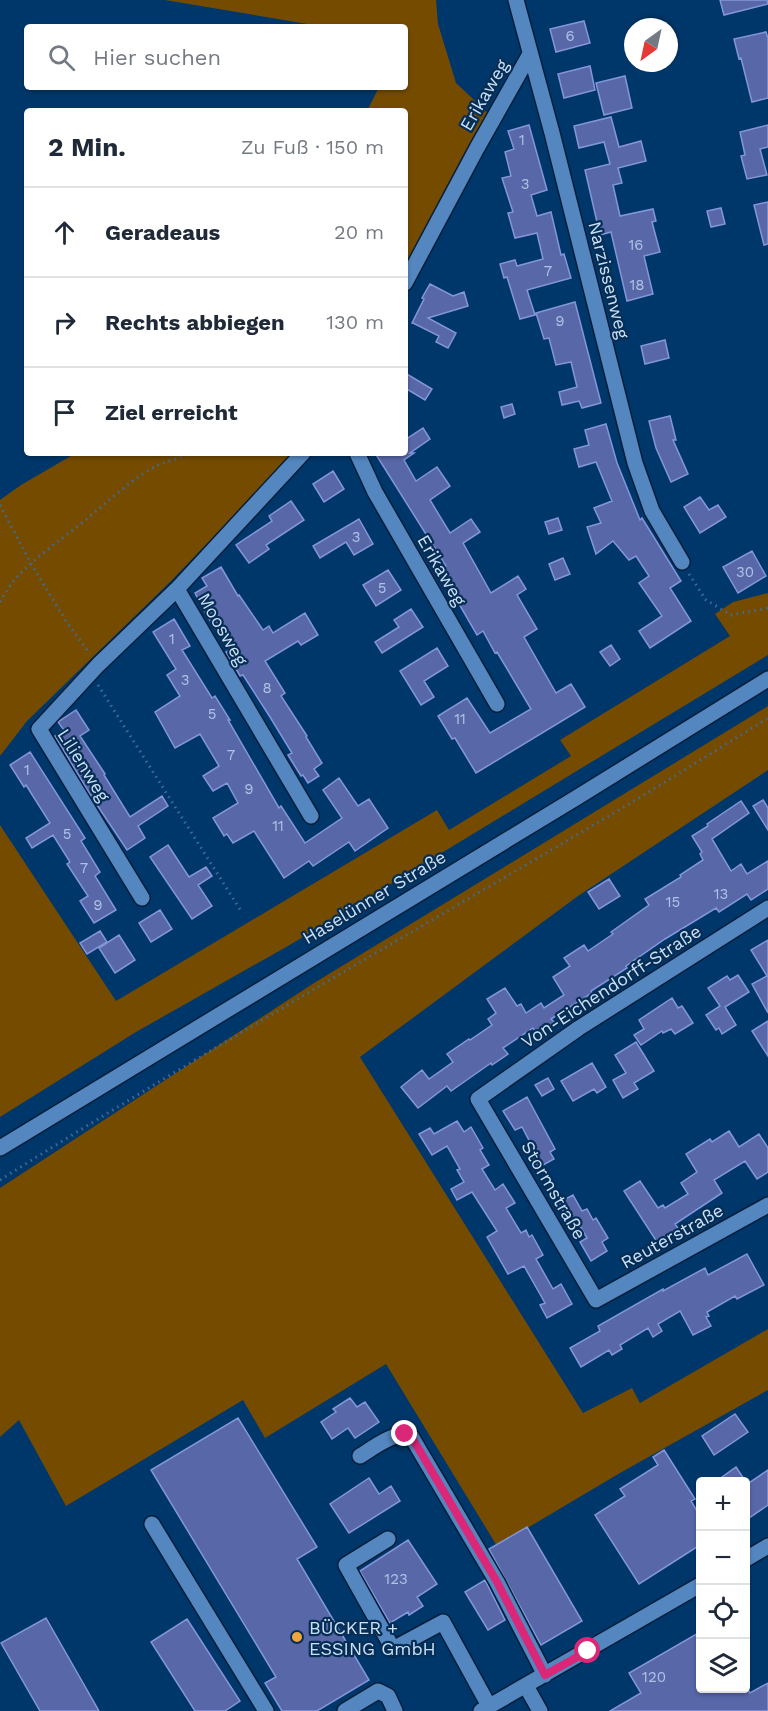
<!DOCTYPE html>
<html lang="de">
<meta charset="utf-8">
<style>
body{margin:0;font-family:"Work Sans",sans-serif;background:#f2f2f3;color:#1f2937}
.controls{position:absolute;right:18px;bottom:18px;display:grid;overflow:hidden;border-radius:6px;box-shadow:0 2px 4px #0004}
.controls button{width:54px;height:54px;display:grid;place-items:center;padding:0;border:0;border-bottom:2px solid #e0e1e3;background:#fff;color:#1f2937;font:30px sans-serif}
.compass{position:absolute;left:624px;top:18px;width:54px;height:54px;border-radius:50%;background:#fff;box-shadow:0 2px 4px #0004;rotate:213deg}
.stop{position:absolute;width:18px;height:18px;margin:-14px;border:4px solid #db2777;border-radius:50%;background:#fff}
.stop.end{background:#db2777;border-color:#fff;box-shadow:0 2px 6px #0008}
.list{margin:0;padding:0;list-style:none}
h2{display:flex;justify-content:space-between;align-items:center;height:78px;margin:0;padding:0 24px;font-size:26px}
h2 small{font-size:20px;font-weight:400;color:#747a83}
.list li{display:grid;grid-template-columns:39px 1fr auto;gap:18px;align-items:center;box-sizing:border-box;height:90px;padding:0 24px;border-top:2px solid #e0e1e3}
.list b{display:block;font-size:22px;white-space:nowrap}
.list em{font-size:20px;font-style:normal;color:#747a83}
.icon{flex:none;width:33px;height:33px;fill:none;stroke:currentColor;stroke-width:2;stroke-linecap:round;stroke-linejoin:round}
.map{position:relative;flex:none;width:768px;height:1711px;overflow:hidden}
.search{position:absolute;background:#fff;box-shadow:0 2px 4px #0004;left:24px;top:24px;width:384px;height:66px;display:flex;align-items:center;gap:15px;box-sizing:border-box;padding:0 21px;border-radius:6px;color:#747a83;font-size:22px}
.panel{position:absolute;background:#fff;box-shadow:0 2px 4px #0004;left:24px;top:108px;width:384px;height:348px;border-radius:6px}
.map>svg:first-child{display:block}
.green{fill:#754b00}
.building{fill:#5867a8;stroke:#8496da;stroke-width:1.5}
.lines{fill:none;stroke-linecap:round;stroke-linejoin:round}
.minor-casing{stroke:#051f3b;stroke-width:18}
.path{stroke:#3f6c97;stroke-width:3;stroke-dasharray:1.5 4.5;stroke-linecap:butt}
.minor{stroke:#5487c0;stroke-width:15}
.route{stroke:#db2777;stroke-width:8}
.poi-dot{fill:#efa73d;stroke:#062e55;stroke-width:2}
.labels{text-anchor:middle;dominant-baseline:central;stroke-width:4.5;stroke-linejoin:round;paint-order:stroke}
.number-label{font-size:15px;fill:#aec2e5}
.street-label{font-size:18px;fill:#cbe0f9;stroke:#062e55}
.poi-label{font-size:18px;fill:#cbe0f9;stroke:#062e55;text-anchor:start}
</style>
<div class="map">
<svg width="768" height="1711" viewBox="0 0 768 1711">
<rect width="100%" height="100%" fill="#00376a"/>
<!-- green -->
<path class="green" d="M165 0H436L438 24 456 83 490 115 405 269V111H367L379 87H405V27H325Z
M76 453H294L172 580 27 721 0 756V500L21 485Z
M768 593V655L288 946 136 1032 0 1117V825L116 1001 437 810 449 830 571 756 560 740 730 636 715 614 733 602Z
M768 706V770L578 896 360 1057 583 1413 632 1388 640 1403 768 1329V1390L620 1473 497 1546 386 1364 265 1438 243 1400 66 1506 19 1420 0 1437V1188L314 983Z"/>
<!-- building -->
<path class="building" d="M720 0H767L768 4 724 15Z
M584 21 590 43 556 52 550 29Z
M766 32 768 38V98L752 102 741 58 739 59 734 39Z
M590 66 595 90 564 98 558 74Z
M625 76 632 108 604 115 596 83Z
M611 117 619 147 641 141 646 161 618 168 622 183 613 185 620 216 653 209 656 221 652 222 660 252 644 256 653 294 627 301 611 232 600 235 585 170 610 164 604 142 579 148 574 126Z
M529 125 547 190 531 195 537 216 551 212 561 255 564 254 571 278 527 290 535 315 520 319 507 277 504 278 500 264 515 260 517 266 543 259 537 233 515 238 508 213 513 212 502 178 511 176 505 152 514 149 508 131Z
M768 125V147L760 149 767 175 747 179 741 156 745 155 740 132Z
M768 202V244L764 245 754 205Z
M721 208 725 224 711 227 707 211Z
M430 284 453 296 464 292 468 306 428 318 456 333 448 348 436 342 439 336 413 323H412L424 299 422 298Z
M575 302 601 403 582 408 579 401 562 405 559 392 577 387 571 362 556 365 549 338 544 339 536 313Z
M665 340 669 358 645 364 641 346Z
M405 373 432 389 425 400 405 388Z
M512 404 515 414 504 418 501 407Z
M670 416 676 440H673L688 474 671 482 656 448 649 421Z
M606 424 617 463 640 520 642 518 681 581 670 588 691 621 650 648 639 631 662 616 639 583 649 576 636 556 629 560 613 541 596 554 587 527 601 523 594 508 612 501 596 462 579 467 574 449 589 445 585 430Z
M423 428 430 439 410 453H414L404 460 416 481 437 467 450 486 430 500 450 533 471 519 480 532 463 543 491 593 518 576 526 589 517 595 537 629 524 637 556 693 571 684 585 707 476 773 455 738 452 739 438 716 467 698 490 733 531 709 497 652 495 653 483 631 477 635 448 585 451 582 442 569 446 566 375 453H405V440Z
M333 471 344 489 324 502 313 484Z
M700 497 709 510 718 505 726 517 700 533 684 507Z
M291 501 304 520 266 545 269 549 249 563 236 545 272 521 269 516Z
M558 518 562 530 549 534 545 522Z
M359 519 373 544 354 555 346 542 320 558 313 546Z
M752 551 766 576 738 593 723 567Z
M563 558 570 574 555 580 549 564Z
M221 567 238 596 239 595 263 630 269 626 273 633 305 613 318 635 301 645 298 641 265 661 285 693 281 696 307 736 306 737 322 763 314 769 319 776 308 783 303 775 301 776 288 755 292 753 270 717 243 675 240 676 226 652 230 649 207 616 195 593 207 586 202 578Z
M388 570 401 590 376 606 363 585Z
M411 609 423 627 382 653 375 642 399 627 394 620Z
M174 619 190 646 182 650 212 698 215 696 230 720H228L279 808 281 806 305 843 342 818 323 790 339 778 358 806 369 799 388 828 355 851 349 842 313 866 309 861 284 878 254 831 233 843 227 834 224 836 213 818 238 803 227 783 213 791 203 776 219 766 200 734 175 748 155 712 180 696 167 675 176 669 153 632Z
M611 645 620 659 610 666 600 652Z
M437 648 448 666 424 681 434 697 421 705 400 671Z
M76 710 89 730 80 736 105 774 104 775 130 817 162 796 168 806 138 826 145 838 127 850 89 793 55 736 64 730 58 722Z
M30 752 85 838 81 841 100 872 95 876 116 910 94 923 80 901 88 896 67 864 70 862 53 835 32 848 26 838 50 823 26 785 24 787 10 765Z
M763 800 768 808V830L753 806Z
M741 801 749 813 712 839 731 871 741 864 747 874 768 861V889L751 900 747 894 719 912 716 908 665 939 626 966 627 968 591 991 592 993 551 1019 554 1022 537 1034 533 1028 503 1048 508 1054 492 1065 491 1063 451 1091 447 1086 418 1108 401 1087 422 1070 429 1079 453 1062 447 1054 469 1039 470 1040 492 1025 488 1019 496 1013 487 999 505 988 517 1006 521 1004 526 1013 541 1003 544 1008 564 995 553 977 570 966 564 958 584 945 588 951 613 934 611 932 649 905 645 899 681 877 680 875 703 860 700 854 702 852 692 836 708 826 707 824Z
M168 845 189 877 206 867 212 876 198 885 212 906 192 919 150 857Z
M609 879 620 896 599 909 588 892Z
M160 910 172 929 151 942 139 923Z
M100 931 107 942 87 954 80 943Z
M119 935 135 960 115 973 99 948Z
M768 940V1013L752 984 767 976 751 950Z
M738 975 749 992 725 1007 736 1025 722 1034 719 1028 716 1030 706 1015 720 1006 708 988 727 976 730 980Z
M672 998 678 1008 682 1006 693 1023 675 1034 671 1029 663 1033 662 1031 641 1045 634 1035 644 1029 639 1020Z
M768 1021V1056L752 1031Z
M636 1042 654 1071 634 1083 638 1089 623 1098 613 1080 626 1073 615 1055Z
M592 1063 606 1087 597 1093 594 1089 573 1101 561 1081Z
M548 1078 554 1089 542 1096 535 1085Z
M527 1097 555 1149 550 1152 554 1159 536 1169 528 1151 533 1148 522 1127 515 1130 503 1111Z
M457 1121 464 1132 471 1127 483 1148 480 1150 489 1165 482 1169 495 1190 503 1184 515 1203 506 1208 521 1233 526 1230 529 1237 532 1235 543 1255 536 1259 553 1289 561 1284 572 1304 547 1318 540 1305 545 1303 524 1266 508 1274 487 1237 497 1231 472 1192 457 1200 451 1189 464 1182 457 1170 460 1169 447 1146 432 1155 419 1134 430 1128 434 1134Z
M729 1131 739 1147 759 1134 768 1148V1172L757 1179 745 1161 714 1180 722 1193 675 1224 678 1228 657 1242 624 1191 640 1181 658 1208 663 1205 665 1208 688 1194 681 1183 697 1172 686 1154 710 1139 712 1142Z
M573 1195 582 1211 587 1209 593 1220 596 1218 608 1238 602 1242 607 1251 591 1261 580 1242 587 1238 576 1219 569 1222 558 1203Z
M747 1254 764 1285 737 1299 735 1296 707 1312 709 1316 706 1317 711 1326 693 1335 680 1311 658 1324 662 1331 653 1337 648 1328 620 1345 622 1349 612 1355 609 1350 581 1367 570 1348 600 1331 598 1326 663 1289V1291L705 1268 708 1275Z
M350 1398 357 1407 365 1402 379 1422 355 1438 348 1428 332 1439 321 1422 336 1412 333 1409Z
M735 1414 748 1432 714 1455 702 1436Z
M238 1418 317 1547 297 1559 369 1680 317 1711H282L265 1683 276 1677 151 1470Z
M664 1450 695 1499 691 1501 700 1516V1545L639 1584 595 1515 625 1496 620 1489 658 1465 653 1457Z
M736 1467 746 1482H715Z
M768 1470V1505L746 1520V1485Z
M369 1478 379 1494 391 1486 400 1501 349 1533 330 1504Z
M527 1527 582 1621 541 1645 489 1549Z
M408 1540 437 1584 417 1597 423 1606 409 1615 408 1612 390 1623 360 1571Z
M485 1580 505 1620 488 1630 465 1592Z
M46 1618 99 1711H40L1 1643Z
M187 1619 240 1701 225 1711H195L151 1642Z
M700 1632V1689H748L750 1693 768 1683V1711H610L641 1693 629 1673Z"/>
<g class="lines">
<defs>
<path id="minor" d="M516 0 552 133 635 463 652 511 682 562
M405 283 477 148 530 54
M357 453 375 492 497 704
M177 589 311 816
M142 898 39 729 98 665 177 589 303 453
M768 908 579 1028 478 1099 596 1300 768 1205
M0 1148 576 798 768 679
M360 1456C373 1448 396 1430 411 1436L497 1582 545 1675
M152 1524 266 1711
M388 1539 346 1565 393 1649 443 1622 489 1706
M746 1559 768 1546
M526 1686 540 1711
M345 1711 378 1691 388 1696 395 1711
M481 1711 700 1585"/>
</defs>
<!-- minor casing -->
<use href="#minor" class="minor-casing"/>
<!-- path -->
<path class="path" d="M0 505 30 562 66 621 90 654
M689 574 706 600 731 615 768 608
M0 602C19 566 49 550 79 525 105 505 128 481 156 466 166 461 177 460 186 453
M98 685 241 911
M0 1180C198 1055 401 939 602 820 658 787 713 752 768 718"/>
<!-- minor -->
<use href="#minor" class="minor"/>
</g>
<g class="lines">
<!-- route -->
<path class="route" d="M405 1434 411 1436 497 1582 545 1675 588 1651"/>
</g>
<!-- markers -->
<circle class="poi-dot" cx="297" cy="1637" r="6"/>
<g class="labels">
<!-- number labels -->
<g class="number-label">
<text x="570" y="36">6</text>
<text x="522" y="140">1</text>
<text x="525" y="184">3</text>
<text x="636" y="245">16</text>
<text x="548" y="271">7</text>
<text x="637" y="285">18</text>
<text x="560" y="321">9</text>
<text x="356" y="537">3</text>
<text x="745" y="572">30</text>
<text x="382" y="588">5</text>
<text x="172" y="639">1</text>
<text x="185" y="680">3</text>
<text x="267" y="688">8</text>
<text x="212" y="714">5</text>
<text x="460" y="719">11</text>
<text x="231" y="755">7</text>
<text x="27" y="770">1</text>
<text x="249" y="789">9</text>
<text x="278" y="826">11</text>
<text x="67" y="834">5</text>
<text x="84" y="868">7</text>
<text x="721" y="894">13</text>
<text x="673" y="902">15</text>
<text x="98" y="905">9</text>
<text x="396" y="1579">123</text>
<text x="654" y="1677">120</text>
</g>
<!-- street labels -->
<g class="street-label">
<text transform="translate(484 95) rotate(-60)">Erikaweg</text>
<text transform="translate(609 280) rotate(76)">Narzissenweg</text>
<text transform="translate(442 570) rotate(60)">Erikaweg</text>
<text transform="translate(223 629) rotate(60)">Moosweg</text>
<text transform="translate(84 765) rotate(58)">Lilienweg</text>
<text transform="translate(374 897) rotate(-31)">Haselünner Straße</text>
<text transform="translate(611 986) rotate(-33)">Von-Eichendorff-Straße</text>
<text transform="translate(554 1190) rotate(60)">Stormstraße</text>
<text transform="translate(672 1236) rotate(-29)">Reuterstraße</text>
</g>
<!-- poi labels -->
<g class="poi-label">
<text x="309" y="1627">BÜCKER +<tspan x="309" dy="21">ESSING GmbH</tspan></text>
</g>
</g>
</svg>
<div class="controls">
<button>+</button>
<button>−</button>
<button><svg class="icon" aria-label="locate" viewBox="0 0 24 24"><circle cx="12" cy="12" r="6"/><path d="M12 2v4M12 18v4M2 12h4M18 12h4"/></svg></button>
<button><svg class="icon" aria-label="layers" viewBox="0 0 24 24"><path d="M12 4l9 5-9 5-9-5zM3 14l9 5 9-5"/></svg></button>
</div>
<svg class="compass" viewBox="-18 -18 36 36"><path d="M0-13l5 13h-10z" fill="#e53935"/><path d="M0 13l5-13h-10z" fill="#747a83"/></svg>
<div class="stop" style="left:588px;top:1651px"></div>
<div class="stop end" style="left:405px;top:1434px"></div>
<div class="search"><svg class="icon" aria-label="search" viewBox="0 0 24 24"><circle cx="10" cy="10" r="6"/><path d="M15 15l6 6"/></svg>Hier suchen</div>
<section class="panel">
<h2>2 Min.<small>Zu Fuß · 150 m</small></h2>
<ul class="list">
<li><svg class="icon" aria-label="ahead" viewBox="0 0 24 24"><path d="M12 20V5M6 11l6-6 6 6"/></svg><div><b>Geradeaus</b></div><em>20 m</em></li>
<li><svg class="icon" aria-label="right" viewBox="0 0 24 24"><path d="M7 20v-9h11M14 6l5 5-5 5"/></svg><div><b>Rechts abbiegen</b></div><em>130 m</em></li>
<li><svg class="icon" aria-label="arrive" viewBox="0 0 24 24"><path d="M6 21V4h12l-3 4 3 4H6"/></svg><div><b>Ziel erreicht</b></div></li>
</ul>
</section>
</div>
